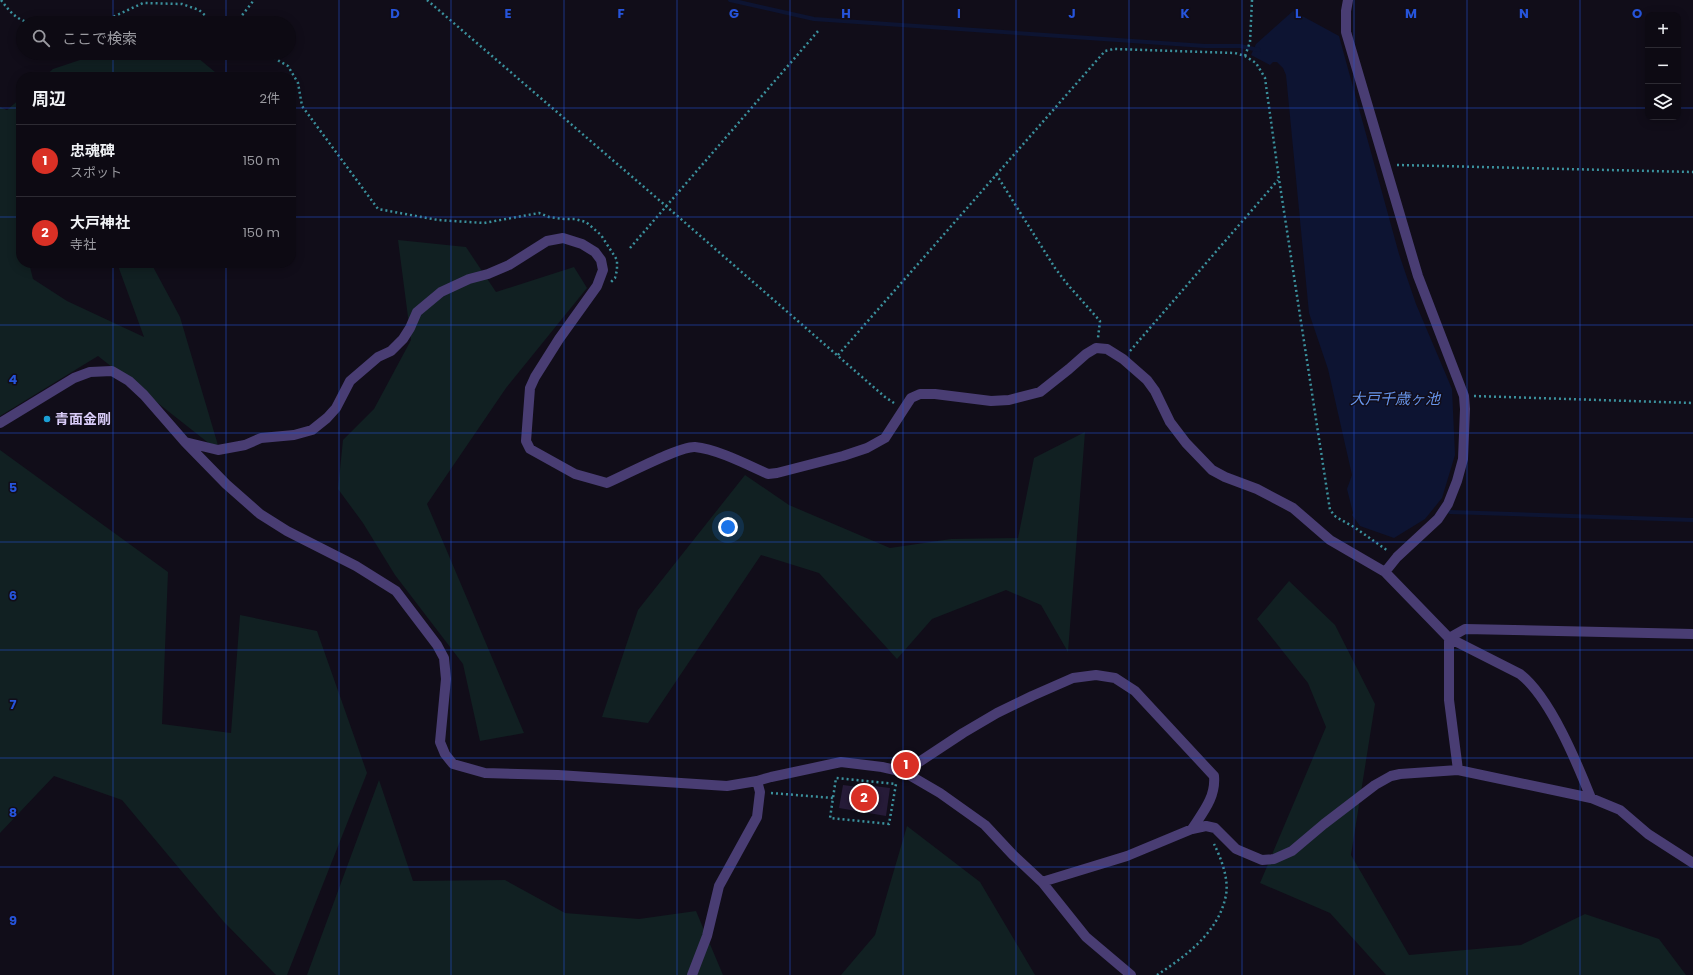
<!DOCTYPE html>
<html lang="ja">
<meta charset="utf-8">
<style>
body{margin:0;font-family:Poppins,"Noto Sans JP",sans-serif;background:#1b1821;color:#f1f3f6}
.controls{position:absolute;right:12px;top:12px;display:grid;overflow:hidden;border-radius:8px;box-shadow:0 2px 10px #0003}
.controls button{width:36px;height:36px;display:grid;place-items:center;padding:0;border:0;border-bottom:1px solid #2d2b33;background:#0d0a13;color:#f1f3f6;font:20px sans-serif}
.you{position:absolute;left:728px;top:527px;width:14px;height:14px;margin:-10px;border:3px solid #fff;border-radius:50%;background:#1a73e8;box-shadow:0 0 0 6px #1a73e833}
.badge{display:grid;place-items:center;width:26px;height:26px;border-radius:50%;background:#d93025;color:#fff;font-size:13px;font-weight:700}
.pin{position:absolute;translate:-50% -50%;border:2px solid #fff;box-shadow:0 1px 4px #0006}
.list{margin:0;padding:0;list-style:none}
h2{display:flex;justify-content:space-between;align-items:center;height:52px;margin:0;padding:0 16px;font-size:17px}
h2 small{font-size:13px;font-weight:400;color:#9a9aa0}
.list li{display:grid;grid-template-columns:26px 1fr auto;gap:12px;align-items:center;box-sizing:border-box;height:72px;padding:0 16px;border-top:1px solid #2d2b33}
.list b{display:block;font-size:15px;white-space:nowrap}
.list p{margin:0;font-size:13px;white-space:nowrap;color:#9a9aa0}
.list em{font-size:13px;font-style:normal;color:#9a9aa0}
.icon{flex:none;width:22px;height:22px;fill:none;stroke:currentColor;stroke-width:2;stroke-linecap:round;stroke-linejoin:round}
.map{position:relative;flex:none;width:1693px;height:975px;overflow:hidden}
.search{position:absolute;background:#0d0a13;box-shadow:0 2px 10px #0003;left:16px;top:16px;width:280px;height:44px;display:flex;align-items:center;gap:10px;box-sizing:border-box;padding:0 14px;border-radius:22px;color:#9a9aa0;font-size:15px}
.panel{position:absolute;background:#0d0a13;box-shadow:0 2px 10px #0003;left:16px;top:72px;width:280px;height:196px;border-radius:16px}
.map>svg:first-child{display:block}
.green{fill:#112022}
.water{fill:#0d1432}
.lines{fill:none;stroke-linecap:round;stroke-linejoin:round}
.stream{stroke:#0d1432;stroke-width:4}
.building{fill:#261b38}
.path{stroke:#3b919d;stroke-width:2.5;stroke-dasharray:2 3;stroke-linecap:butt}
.minor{stroke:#493d73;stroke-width:10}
.grid{fill:none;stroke:#2654da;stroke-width:1;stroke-opacity:0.55}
.poi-dot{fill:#1b9fd5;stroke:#110d19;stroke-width:1.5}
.labels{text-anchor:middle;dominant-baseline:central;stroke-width:3;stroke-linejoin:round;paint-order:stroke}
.poi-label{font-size:14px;font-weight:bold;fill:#d9ccf8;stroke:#110d19;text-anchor:start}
.water-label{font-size:15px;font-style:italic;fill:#6795eb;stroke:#110d19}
.grid-label{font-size:13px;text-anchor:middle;font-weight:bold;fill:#2654da;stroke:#110d19;stroke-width:3;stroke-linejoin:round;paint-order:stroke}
</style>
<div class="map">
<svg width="1693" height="975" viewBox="0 0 1693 975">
<rect width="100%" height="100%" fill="#110d19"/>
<!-- green -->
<path class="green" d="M101 53H192L221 77H44L53 69Z
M21 98V263H29L33 279 67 301 144 337 117 263H151L180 317 220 452 98 356 0 416V107L7 110Z
M398 240 466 247 496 292 574 267 587 288 506 388 427 504 524 733 480 741 463 664 395 575 363 523 338 489 343 440 374 409 411 340Z
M1085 432 1068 652 1041 605 1006 590 932 619 897 659 819 573 761 555 648 723 602 717 638 610 745 475 789 505 890 548 951 539 1018 538 1034 458Z
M0 450 168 572 162 724 231 733 240 615 317 631 367 773 287 975H276L224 922 122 800 54 776 0 833Z
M1289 581 1335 625 1375 704 1351 855 1409 955 1521 945 1585 914 1659 939 1686 975H1386L1330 913 1260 883 1326 727 1308 683 1257 619Z
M379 780 413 881 505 880 565 913 639 919 696 911 723 975H307Z
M907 826 980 882 1035 975H841L875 935Z"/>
<!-- water -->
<path class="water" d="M1293 11 1339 36 1399 254 1416 304 1452 389 1455 455 1442 498 1425 519 1394 538 1360 526 1352 515 1353 513 1347 489 1352 475 1328 369 1309 313 1286 75 1283 68 1277 62H1273L1270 65 1251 55 1256 44Z"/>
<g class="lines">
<!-- stream -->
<path class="stream" d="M730 0 814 19 1205 46H1240L1259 50
M1450 512 1693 520"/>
</g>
<!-- building -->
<path class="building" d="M843 785 866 788V785L890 788 886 816 839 808Z"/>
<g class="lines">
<!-- path -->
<path class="path" d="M1 0C10 12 18 22 34 23
M427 0 666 206 885 397 894 403
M100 23 143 3 182 4 199 10 214 23
M236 23 254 0
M265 53 288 66 298 83 302 106 378 209 438 220 484 223 539 213 549 217 564 219H575L586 222 601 235 617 260V270L615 278 611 282
M1245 56 1250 42 1252 0
M1397 165 1693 172
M996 174 1055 268 1068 285 1100 321 1098 338
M630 248 819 30
M1130 351 1278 180
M838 355 1105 51 1114 49 1235 53 1245 56 1256 63 1265 78 1279 179 1330 510 1336 517 1354 527 1388 551
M1474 396 1693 403
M771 793 833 798 830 818 889 824 896 784 836 778 833 798
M1157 975C1186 956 1219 932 1226 895 1229 879 1221 858 1214 844"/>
<!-- minor -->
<path class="minor" d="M1348 0 1346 11V32L1418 276 1464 396 1465 409 1463 459 1457 481 1448 504 1438 519 1397 557 1385 572
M0 423 74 378 90 372 112 371 129 381 144 395 185 442 226 484 260 514 287 531 356 566 396 591 437 645 444 658 446 679 440 742 445 754 453 764 485 773 558 775 727 786 757 781 771 777 841 762 882 767 904 772 940 793 985 825 1013 855 1042 882 1086 937 1131 975
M185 442 218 450 245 445 261 438 294 435 312 430 327 418 336 408 350 381 378 357 391 351 403 339 410 328 417 312 441 292 469 279 488 274 509 265 547 241 563 238 582 244 595 252 601 260 603 270 597 286 559 339 535 377 530 388 526 441 530 449 575 474 607 483C626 475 679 446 695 447 717 449 748 465 768 474L777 473 843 456 867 448 885 438 911 398 920 394H935L991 401 1009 400 1040 392 1069 369 1086 354 1096 348 1107 349 1123 359 1147 380 1155 391 1170 422 1186 443 1212 470 1225 477 1257 489 1293 508 1330 540 1385 572 1449 638 1520 674C1550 697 1577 763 1591 798
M1449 638 1465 629 1693 634
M1449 638V700L1458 770
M904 772 963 733 997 713 1032 696 1073 678 1096 675 1115 678 1135 691 1214 776C1216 797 1203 812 1192 829
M1042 882 1127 856 1192 829 1206 826 1215 828 1236 849 1262 860 1274 859 1292 851 1324 824 1375 785 1391 776 1400 774 1458 770 1591 798 1620 810 1648 834 1693 863
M692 975 707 936 719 886 757 817 760 792 757 781"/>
</g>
<!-- grid -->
<path class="grid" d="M113 0V23M226 0V23M339 0V975M451 0V975M564 0V975M677 0V975M790 0V975M903 0V975M1016 0V975M1129 0V975M1242 0V975M1354 0V975M1467 0V975M1580 0V975M113 53V77M226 53V77M0 108H21M291 108H1648M1678 108H1693M0 217H21M291 217H1693M113 263V975M226 263V975M0 325H1693M0 433H1693M0 542H1693M0 650H1693M0 758H1693M0 867H1693"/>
<!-- markers -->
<circle class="poi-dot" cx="47" cy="419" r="4"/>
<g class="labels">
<!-- poi labels -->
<g class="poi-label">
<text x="55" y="419">青面金剛</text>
</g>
<!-- water labels -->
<g class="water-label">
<text x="1395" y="398">大戸千歳ヶ池</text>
</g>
</g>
<g class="grid-label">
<text x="395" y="18">D</text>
<text x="508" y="18">E</text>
<text x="621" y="18">F</text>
<text x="734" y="18">G</text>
<text x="846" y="18">H</text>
<text x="959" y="18">I</text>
<text x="1072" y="18">J</text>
<text x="1185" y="18">K</text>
<text x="1298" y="18">L</text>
<text x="1411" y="18">M</text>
<text x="1524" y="18">N</text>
<text x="1637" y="18">O</text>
<text x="13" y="384">4</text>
<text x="13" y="492">5</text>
<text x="13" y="600">6</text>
<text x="13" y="709">7</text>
<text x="13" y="817">8</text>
<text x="13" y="925">9</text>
</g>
</svg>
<div class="controls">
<button>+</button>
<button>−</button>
<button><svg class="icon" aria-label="layers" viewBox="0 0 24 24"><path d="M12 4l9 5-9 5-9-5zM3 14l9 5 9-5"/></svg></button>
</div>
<div class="you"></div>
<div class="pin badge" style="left:906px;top:765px">1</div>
<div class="pin badge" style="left:864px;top:798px">2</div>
<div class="search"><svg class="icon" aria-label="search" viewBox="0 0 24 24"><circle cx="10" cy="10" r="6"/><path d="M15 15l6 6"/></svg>ここで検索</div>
<section class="panel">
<h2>周辺<small>2件</small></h2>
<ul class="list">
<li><span class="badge">1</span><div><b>忠魂碑</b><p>スポット</p></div><em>150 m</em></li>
<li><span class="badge">2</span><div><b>大戸神社</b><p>寺社</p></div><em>150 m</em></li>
</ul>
</section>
</div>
